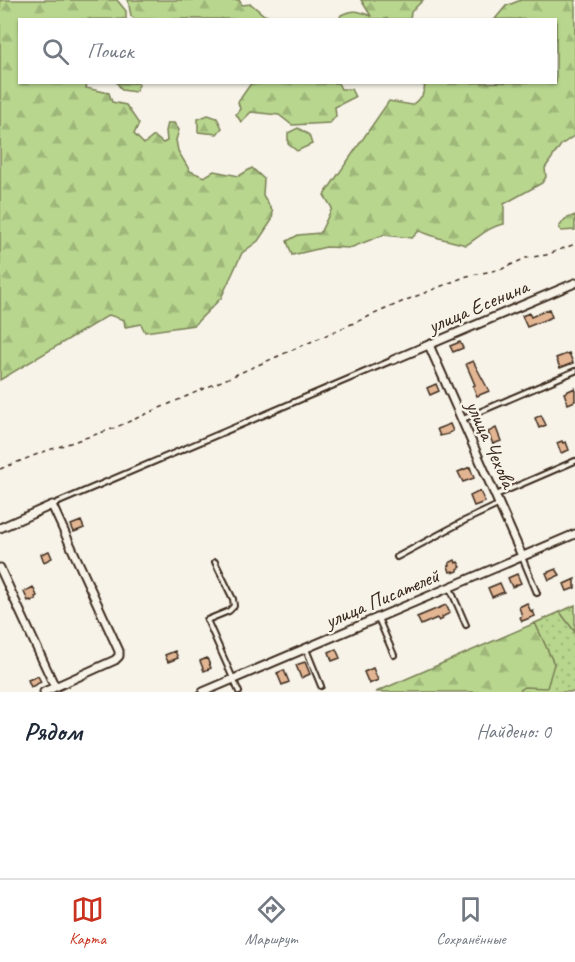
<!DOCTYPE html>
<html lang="ru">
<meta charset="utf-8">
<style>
body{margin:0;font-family:Caveat,sans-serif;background:#f2f2f3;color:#1f2937}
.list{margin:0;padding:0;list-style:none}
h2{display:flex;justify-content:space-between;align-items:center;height:78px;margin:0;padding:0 24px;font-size:26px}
h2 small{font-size:20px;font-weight:400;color:#747a83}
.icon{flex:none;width:33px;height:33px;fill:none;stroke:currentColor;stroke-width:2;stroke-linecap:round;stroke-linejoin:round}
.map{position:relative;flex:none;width:575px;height:692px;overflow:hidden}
.search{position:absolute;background:#fff;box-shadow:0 2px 4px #0004;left:18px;right:18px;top:18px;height:66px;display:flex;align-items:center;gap:15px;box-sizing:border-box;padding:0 21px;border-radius:0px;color:#747a83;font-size:22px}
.sheet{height:186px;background:#fff}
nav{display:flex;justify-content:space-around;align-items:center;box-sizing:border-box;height:84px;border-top:2px solid #e0e1e3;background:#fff;font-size:16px;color:#747a83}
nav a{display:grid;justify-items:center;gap:3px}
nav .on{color:#c8321e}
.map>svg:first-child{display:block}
.grass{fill:url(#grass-dots);stroke:#7a8056;stroke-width:1.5}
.forest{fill:url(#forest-firs);stroke:#7a8056;stroke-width:1.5}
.building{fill:#e2b593;stroke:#3b2a1e;stroke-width:1.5}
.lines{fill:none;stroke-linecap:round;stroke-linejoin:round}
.lane-casing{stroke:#3b2a1e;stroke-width:8}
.street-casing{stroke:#3b2a1e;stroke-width:11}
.path{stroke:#3b2a1e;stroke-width:1.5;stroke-dasharray:4.5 4.5;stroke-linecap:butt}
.lane{stroke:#f7f3e8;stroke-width:4}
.street{stroke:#f7f3e8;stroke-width:7}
.labels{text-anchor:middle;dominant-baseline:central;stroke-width:5;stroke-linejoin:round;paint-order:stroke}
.street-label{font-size:21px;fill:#3b2a1e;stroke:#f7f3e8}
</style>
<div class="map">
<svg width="575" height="692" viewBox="0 0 575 692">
<defs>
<pattern id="grass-dots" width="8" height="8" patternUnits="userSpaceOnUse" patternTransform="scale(1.5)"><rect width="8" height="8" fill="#b8d68e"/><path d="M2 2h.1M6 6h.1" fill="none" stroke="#9fb87a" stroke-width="1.8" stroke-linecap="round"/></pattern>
<pattern id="forest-firs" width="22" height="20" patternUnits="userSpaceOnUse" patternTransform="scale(1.5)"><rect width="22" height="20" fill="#b8d68e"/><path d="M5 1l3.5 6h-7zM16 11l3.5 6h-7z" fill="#9fb87a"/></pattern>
</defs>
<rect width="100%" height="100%" fill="#f7f3e8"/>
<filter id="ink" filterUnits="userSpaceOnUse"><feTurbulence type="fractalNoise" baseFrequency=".0167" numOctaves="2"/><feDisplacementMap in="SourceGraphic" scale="12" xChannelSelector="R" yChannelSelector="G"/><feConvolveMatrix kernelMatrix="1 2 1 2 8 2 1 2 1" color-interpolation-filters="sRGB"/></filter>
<g filter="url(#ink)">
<!-- grass -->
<path class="grass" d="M560 612 575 632V692H518L554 664 535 623Z"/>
<!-- forest -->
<path class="forest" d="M0 0H117L126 11V19L20 20V82L87 83 86 88 109 93 112 102 126 105 139 124 134 134 144 144 154 136 163 143 167 141 166 131 168 123H174L179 130 176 140 178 151 190 171 204 177 214 171 239 176 252 168 264 179 263 195 273 212 272 220 258 241 242 253 221 298 194 325 145 332 141 324 125 327 124 320 109 315 0 380Z
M128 0H239L242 5 251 4 264 15 279 19H135L131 16Z
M361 0H423L411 12 410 19H339L341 15C355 9 358 11 371 16Z
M521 0H575V135L561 145 545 168 546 177 542 183 504 204V224C489 226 478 238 466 245L439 238 419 231 412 238 383 235 350 248 326 247 292 255 287 241 298 235 320 233 332 208 324 195 389 101 412 105 422 96 425 86 417 83 556 82V20L495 19 506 6Z
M252 82 338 83 341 89H351L355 97 335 107 336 116 330 123 292 125 279 115 251 112 241 122 236 114 240 109 238 102Z
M117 83H138L139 85 135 92 122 90Z
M208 115 217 118 222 128 217 134 198 132V119Z
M298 128 309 135 312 144 297 151 288 144V133Z
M575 215V230L561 231 559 227 565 219Z
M575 605V632L560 612Z
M535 623 554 664 547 688 524 687 518 692H376Z"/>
<!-- building -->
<path class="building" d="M549 309 552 317 527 327 522 316 529 313 531 317Z
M460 342 463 348 453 352 450 346Z
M569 353 573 363 560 368 556 358Z
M473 361 489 391 477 396 473 386 475 385 466 364Z
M436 384 439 391 430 395 427 388Z
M575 388V401L568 404 564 393Z
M541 415 546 425 539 428 535 418Z
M450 424 453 431 449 433V434L440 436 437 429Z
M496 428 501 441 493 444 488 432Z
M562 441 563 443 566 442 569 450 561 453 557 443Z
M470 467 474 478 463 482 458 472Z
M480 491 485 502 474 506 470 496Z
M81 521 84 528 74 532 71 525Z
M49 551 52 558 44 562 41 554Z
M455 560 456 563 458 562 461 567 458 569V571L453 573V571L450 572 448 566 450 565 449 563Z
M556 569 560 575 549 580 546 573Z
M517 574 521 583 512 587 508 578Z
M575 579V588L567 591 564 584Z
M500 583 504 592 492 597 488 588Z
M33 587 37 596 35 597 36 599 31 601 30 600 28 601 24 592Z
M527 603 531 612 533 611 535 616 522 621 520 617 522 616 519 607Z
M446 605 450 613 442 617 443 619 439 621 437 618 421 625 417 617Z
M336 649 340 658 332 661 329 652Z
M175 651 178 658 168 662 165 655Z
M207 658 211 668 204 671 200 661Z
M305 662 310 674 301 678 296 665Z
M373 668 378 680 369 684 364 672Z
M284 670 289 682 282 685 277 673Z
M38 676 41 682 31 687 28 680Z"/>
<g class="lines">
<defs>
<path id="lane" d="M463 419 575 371
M496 495 575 461
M52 505 393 360
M397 557 464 521 498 505
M522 557 537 593
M215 562 233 599 234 606 229 611 207 620 239 692
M450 588 466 625
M378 618 394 655
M306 649 321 686"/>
<path id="street" d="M429 345 522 556
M393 360 575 283
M0 528 52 505 119 651V656L115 660 44 692
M0 568 55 687
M203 692 575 534"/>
</defs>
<!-- lane casing -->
<use href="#lane" class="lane-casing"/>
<!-- street casing -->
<use href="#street" class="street-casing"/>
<!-- path -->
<path class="path" d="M0 469 43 452 112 429 404 301 467 276 502 269 526 258 546 255 575 244"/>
<!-- lane -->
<use href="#lane" class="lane"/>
<!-- street -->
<use href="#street" class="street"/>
</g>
</g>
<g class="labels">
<!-- street labels -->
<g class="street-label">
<text transform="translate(478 306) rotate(-23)">улица Есенина</text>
<text transform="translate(491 444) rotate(66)">улица Чехова</text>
<text transform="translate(382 598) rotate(-23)">улица Писателей</text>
</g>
</g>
</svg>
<div class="search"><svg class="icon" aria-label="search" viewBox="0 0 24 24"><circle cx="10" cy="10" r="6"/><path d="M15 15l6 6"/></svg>Поиск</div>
</div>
<section class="sheet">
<h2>Рядом<small>Найдено: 0</small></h2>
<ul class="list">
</ul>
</section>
<nav>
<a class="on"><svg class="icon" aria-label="map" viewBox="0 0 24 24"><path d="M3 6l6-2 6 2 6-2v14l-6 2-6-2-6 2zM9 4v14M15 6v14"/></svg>Карта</a>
<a><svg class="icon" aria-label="directions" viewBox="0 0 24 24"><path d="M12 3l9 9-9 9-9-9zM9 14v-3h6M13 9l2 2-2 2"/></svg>Маршрут</a>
<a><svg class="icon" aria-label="saved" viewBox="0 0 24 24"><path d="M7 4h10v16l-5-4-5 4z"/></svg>Сохранённые</a>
</nav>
